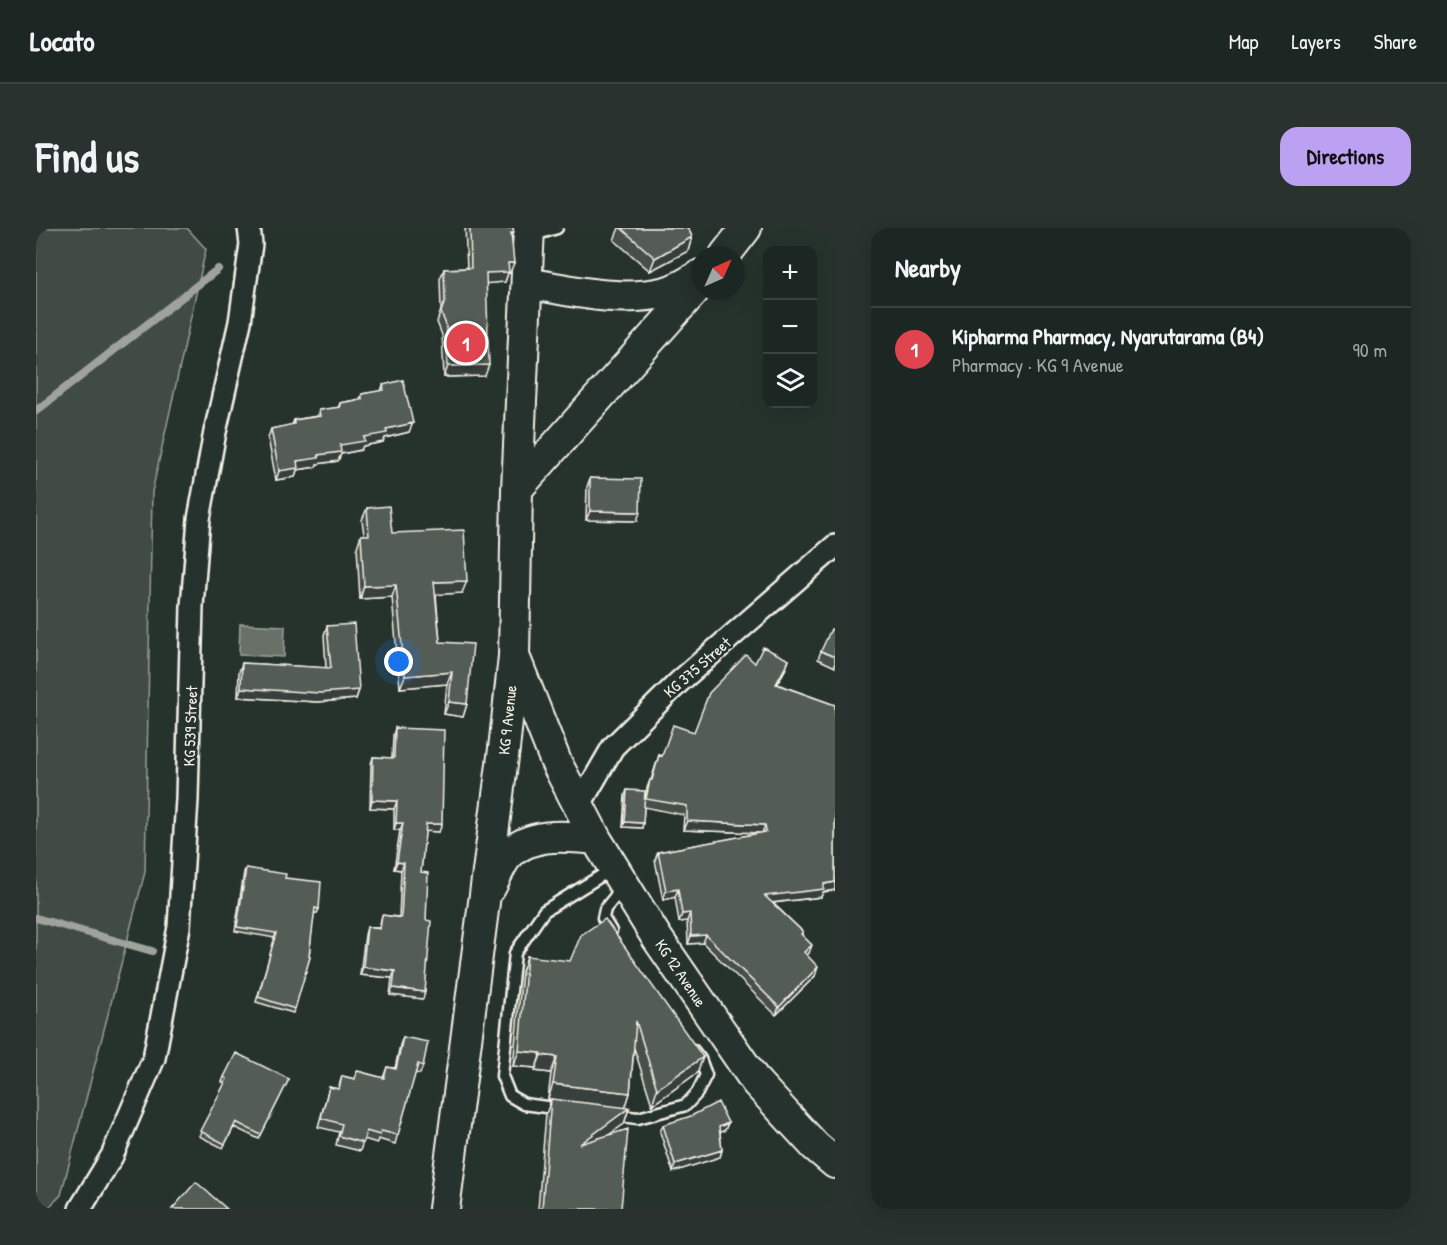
<!DOCTYPE html>
<meta charset="utf-8">
<style>
body{margin:0;font-family:"Patrick Hand",sans-serif;background:#29322f;color:#f1f3f6}
.controls{position:absolute;right:18px;top:18px;display:grid;overflow:hidden;border-radius:12px;box-shadow:0 6px 24px #0002}
.controls button{width:54px;height:54px;display:grid;place-items:center;padding:0;border:0;border-bottom:2px solid #3a4340;background:#1c2622;color:#f1f3f6;font:30px sans-serif}
.compass{position:absolute;left:655px;top:18px;width:54px;height:54px;border-radius:50%;background:#1c2622;box-shadow:0 6px 24px #0002;rotate:45deg}
.you{position:absolute;left:363px;top:434px;width:21px;height:21px;margin:-15px;border:4px solid #fff;border-radius:50%;background:#1a73e8;box-shadow:0 0 0 9px #1a73e833}
.badge{display:grid;place-items:center;width:39px;height:39px;border-radius:50%;background:#bca0f2;color:#fff;font-size:20px;font-weight:700}
.pin{position:absolute;translate:-50% -50%;border:3px solid #fff;box-shadow:0 2px 6px #0006}
.list{margin:0;padding:0;list-style:none}
h2{display:flex;justify-content:space-between;align-items:center;height:78px;margin:0;padding:0 24px;font-size:26px}
h2 small{font-size:20px;font-weight:400;color:#a0a5a5}
.list li{display:grid;grid-template-columns:39px 1fr auto;gap:18px;align-items:center;box-sizing:border-box;height:84px;padding:0 24px;border-top:2px solid #3a4340}
.list b{display:block;font-size:22px;white-space:nowrap}
.list p{margin:0;font-size:20px;white-space:nowrap;color:#a0a5a5}
.list em{font-size:20px;font-style:normal;color:#a0a5a5}
.icon{flex:none;width:33px;height:33px;fill:none;stroke:currentColor;stroke-width:2;stroke-linecap:round;stroke-linejoin:round}
.map{position:relative;flex:none;width:799px;height:981px;overflow:hidden;border-radius:18px}
header{display:flex;align-items:center;gap:36px;box-sizing:border-box;height:84px;padding:0 30px;background:#1c2622;border-bottom:2px solid #3a4340}
header strong{font-size:28px}
nav{display:flex;gap:33px;margin-inline-start:auto;font-size:21px}
.intro{display:flex;align-items:center;justify-content:space-between;box-sizing:border-box;height:144px;padding:0 36px}
h1{margin:0;font-size:42px}
.button{padding:15px 27px;border-radius:18px;background:#bca0f2;color:#111;font-size:21px;font-weight:700}
main{display:flex;gap:36px;padding:0 36px}
aside{flex:1;background:#1c2622;border-radius:18px;box-shadow:0 6px 24px #0002}
.map>svg:first-child{display:block}
.green{fill:#414b45;stroke:#9a9e96;stroke-width:1.5}
.water{fill:#676f68;stroke:#9fa39b;stroke-width:1.5}
.lines{fill:none;stroke-linecap:round;stroke-linejoin:round}
.stream{stroke:#9fa39b;stroke-width:8}
.lane-casing{stroke:#f4f1e8;stroke-width:15}
.street-casing{stroke:#f4f1e8;stroke-width:26}
.secondary-casing{stroke:#f4f1e8;stroke-width:34}
.lane{stroke:#26332d;stroke-width:10}
.street{stroke:#26332d;stroke-width:21}
.secondary{stroke:#26332d;stroke-width:30}
.wall{fill:#474f49;stroke:#f4f1e8;stroke-width:1.5}
.shaded-wall{fill:#39403c;stroke:#f4f1e8;stroke-width:1.5}
.building{fill:#525c55;stroke:#f4f1e8;stroke-width:1.5}
.labels{text-anchor:middle;dominant-baseline:central;stroke-width:5;stroke-linejoin:round;paint-order:stroke}
.street-label{font-size:16px;fill:#f4f1e8;stroke:#26332d}
</style>
<header>
<strong>Locato</strong>
<nav><a>Map</a><a>Layers</a><a>Share</a></nav>
</header>
<div class="intro"><h1>Find us</h1><a class="button">Directions</a></div>
<main>
<div class="map">
<svg width="799" height="981" viewBox="0 0 799 981">
<rect width="100%" height="100%" fill="#26332d"/>
<filter id="ink" filterUnits="userSpaceOnUse"><feTurbulence type="fractalNoise" baseFrequency=".0167" numOctaves="2"/><feDisplacementMap in="SourceGraphic" scale="12" xChannelSelector="R" yChannelSelector="G"/><feConvolveMatrix kernelMatrix="1 2 1 2 8 2 1 2 1" color-interpolation-filters="sRGB"/></filter>
<g filter="url(#ink)">
<!-- green -->
<path class="green" d="M0 0H151L170 21 116 264 109 644 25 967 11 981H0Z"/>
<!-- water -->
<path class="water" d="M204 396 249 398 248 429 203 427Z"/>
<g class="lines">
<!-- stream -->
<path class="stream" d="M0 183 182 41
M0 690 116 723"/>
<defs>
<path id="lane" d="M495 8 521 0
M575 703 567 690 569 681 587 659
M525 881 488 876 474 868 466 848 479 725 508 683 576 641
M576 887 602 890 650 877 661 865 670 847 664 831 657 822"/>
<path id="street" d="M543 578 577 519 643 454 799 318
M44 981 76 928 118 830 143 699 151 571 156 378 163 291 179 204 204 94 215 16 213 0"/>
<path id="secondary" d="M689 27 710 0
M491 55C536 63 584 75 630 64 642 61 654 53 664 47
M481 261 664 56
M480 433 520 534 560 611 621 710 720 854 779 918 799 935
M454 660C459 651 463 640 469 631 490 603 530 608 560 611
M408 981 468 521 478 428 481 261 493 0"/>
</defs>
<!-- lane casing -->
<use href="#lane" class="lane-casing"/>
<!-- street casing -->
<use href="#street" class="street-casing"/>
<!-- secondary casing -->
<use href="#secondary" class="secondary-casing"/>
<!-- lane -->
<use href="#lane" class="lane"/>
<!-- street -->
<use href="#street" class="street"/>
<!-- secondary -->
<use href="#secondary" class="secondary"/>
</g>
<!-- wall -->
<path class="wall" d="M429 0H477L474 45H472L469 54 450 55 449 148 408 149 406 107 401 94 405 82 404 51 408 41 431 40Z
M583 0H652L656 9 652 23 614 43 578 12Z
M347 157 373 204 349 210 347 214 327 218 325 222 305 226 302 233 281 236 280 239 261 242 259 249 240 252 232 210 235 201 256 197 258 192 281 188 283 182 302 180 304 175 324 171 326 166 345 163Z
M554 250 601 293 550 292 551 259Z
M331 280 356 305 426 365 400 366 404 414 431 476 427 489 408 486 411 456 364 460 356 369 324 371 321 319 325 307H328L326 292Z
M291 398 323 462 320 471 281 474 202 469 203 444 206 435 290 440 288 407Z
M799 403V439L782 431 785 423Z
M753 432 750 440 741 456 799 477V662L787 664 785 669 737 675 767 704 766 707 773 725 770 727 779 748 740 787 667 715 652 716 651 693 643 694 639 669 627 672 619 632 622 624 724 605 647 602 648 587 608 579 607 595 606 600 587 599 589 567 591 562 608 573 611 560 614 552H615L623 527 626 528 658 504 719 435Z
M359 500 403 604 389 603 385 644 387 771 354 767 356 750 324 747 329 707 331 699 343 700 346 687 363 689 365 642 358 641 364 602H358V581L334 580 335 536 337 529 356 530 357 507Z
M210 640 249 650 283 681 281 685H278L273 728 274 729 257 785 220 774 239 710 199 703 208 644Z
M491 728 667 829 661 845 616 877 598 820 594 865 589 880H593L588 896 572 907 585 981H502L510 886 515 872 512 871 515 845 499 843 500 840 477 838 486 744Z
M367 809 387 838 384 846 379 845 359 916 342 911 341 915 328 911 324 923 300 917 303 904 282 899 293 859 302 861 306 848 319 851 321 843 347 850 351 839 359 840 364 817Z
M188 849 253 851 223 911 198 899 187 920 163 908 189 855 186 854Z
M692 895 689 902 684 905 686 922 684 929 637 944 624 904 627 897Z"/>
<!-- shaded-wall -->
<path class="shaded-wall" d="M656 9 652 23 614 43 619 30Z
M472 35H478L474 45H472L469 54 446 56 450 45Z
M453 137 449 148 408 149 412 138Z
M377 195 373 204 349 210 347 214 327 218 325 222 305 226 302 233 281 236 280 239 261 242 259 249 240 252 243 243 261 233 282 227 304 217 350 201Z
M554 283 604 284 601 293 550 292Z
M431 353 426 365 394 367 398 354Z
M360 357 356 369 324 371 328 358Z
M753 432 750 440 737 464 740 456Z
M416 444 411 456 364 460 369 448Z
M205 460 323 462 320 471 281 474 202 469Z
M413 474 431 476 427 489 408 486Z
M336 572 361 573 358 581 334 580Z
M651 593 729 597 726 605 647 602Z
M589 594 607 595 606 600 587 599Z
M360 595H367L364 602H358Z
M390 596H406L403 604 387 603Z
M361 634 368 635 365 642 358 641Z
M799 654V662L787 664 785 669 726 676 729 668Z
M642 661 639 669 627 672 630 663Z
M279 680 283 681 281 685H277Z
M654 685 651 693 643 694 646 686Z
M670 707 667 715 652 716 655 708Z
M776 717 773 725 765 733 768 724Z
M327 739 359 743 356 750 324 747Z
M782 739 779 748 740 787 743 779Z
M357 760 389 764 387 771 354 767Z
M483 823 505 825 500 840 477 838Z
M505 827 521 829 515 845 499 843Z
M667 829 661 845 616 877 621 861Z
M517 856 594 865 589 881 512 871Z
M593 880 588 896 539 931 544 916Z
M692 895 689 902 681 906 683 899Z
M686 922 684 929 637 944 639 936Z"/>
<!-- building -->
<path class="building" d="M434 0H477L478 5H475L478 35H472L473 44 450 45 453 137 412 138 410 97 405 84 409 73 408 41 435 40Z
M585 0H652L656 9 619 30Z
M367 152 377 195 350 201 351 205 328 209 329 213 304 217 305 224 282 227 283 230 261 233 262 240 243 243 235 201 258 196V192L284 188 283 182 304 179V175L326 171V166L348 162 347 157Z
M554 250 605 251 604 284 554 283Z
M353 278 356 305 428 302 431 353 398 354 404 414 437 416 431 476 413 474 416 444 369 448 360 357 328 358 325 307H333L331 280Z
M318 396 323 462 284 465 205 460 206 435 295 440 291 398Z
M795 401 799 403V429L785 423Z
M727 419 753 432 740 456 799 477V654L788 656V661L729 668 767 704 765 706 776 717 768 724 782 739 743 779 670 707 655 708 654 685 646 686 642 661 630 663 622 624 730 604 729 597 651 593V578L610 571 614 552H616L623 527 626 528 637 497 658 504 673 465 710 427 719 435Z
M359 500 408 502 406 596H390L385 644 392 645 390 692 395 693 389 764 357 760 359 743 327 739 331 699 344 701 346 687 365 690 368 635 361 634 367 595H360L361 573 336 572 337 529 358 530Z
M591 562 609 563 607 595 589 594Z
M210 640 250 646 249 650 285 654 283 681 279 680 273 728 274 729 259 781 222 769 240 705 201 699Z
M569 691 667 829 621 861 600 793 594 865 517 856 521 829 505 827V825L483 823 491 728 534 733 545 707Z
M367 809 392 814 387 838 382 836 362 907 345 903 344 907 330 903 327 915 303 908 306 896 285 890 293 859 303 861 306 848 319 851 321 843 348 850 351 839 360 841Z
M200 825 253 851 225 907 200 894 189 916 164 903 191 851 188 849Z
M515 871 593 880 544 916 592 901 585 981H506Z
M682 874 692 895 683 899 686 922 639 936 627 897 655 888Z
M160 954 191 981H136Z"/>
</g>
<g class="labels">
<!-- street labels -->
<g class="street-label">
<text transform="translate(661 439) rotate(-41)">KG 375 Street</text>
<text transform="translate(471 492) rotate(-84)">KG 9 Avenue</text>
<text transform="translate(154 498) rotate(-88)">KG 539 Street</text>
<text transform="translate(645 745) rotate(56)">KG 12 Avenue</text>
</g>
</g>
</svg>
<div class="controls">
<button>+</button>
<button>−</button>
<button><svg class="icon" aria-label="layers" viewBox="0 0 24 24"><path d="M12 4l9 5-9 5-9-5zM3 14l9 5 9-5"/></svg></button>
</div>
<svg class="compass" viewBox="-18 -18 36 36"><path d="M0-13l5 13h-10z" fill="#e53935"/><path d="M0 13l5-13h-10z" fill="#a0a5a5"/></svg>
<div class="you"></div>
<div class="pin badge" style="left:430px;top:115px;background:#e0444e">1</div>
</div>
<aside>
<h2>Nearby<small></small></h2>
<ul class="list">
<li><span class="badge" style="background:#e0444e">1</span><div><b>Kipharma Pharmacy, Nyarutarama (B4)</b><p>Pharmacy · KG 9 Avenue</p></div><em>90 m</em></li>
</ul>
</aside>
</main>
